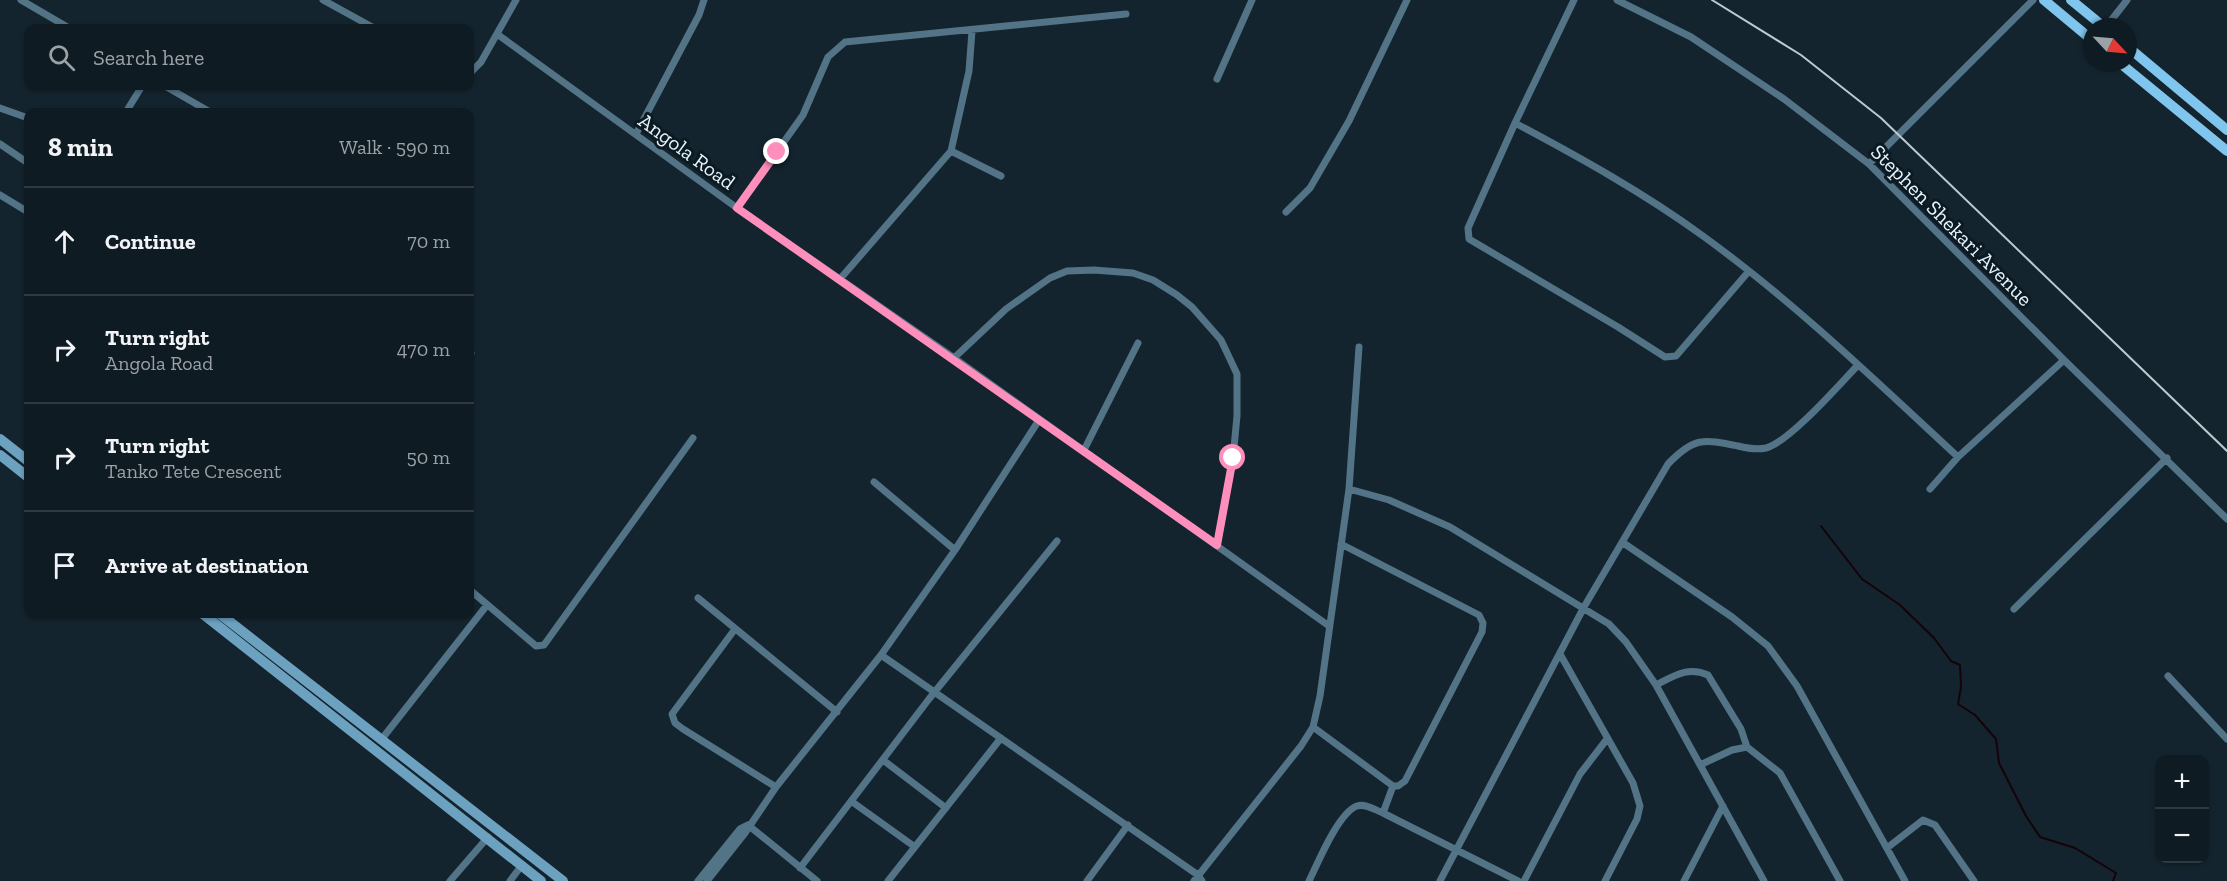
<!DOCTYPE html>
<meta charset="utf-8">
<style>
body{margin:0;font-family:"Zilla Slab",serif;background:#1d282f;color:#f1f3f6}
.controls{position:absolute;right:18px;bottom:18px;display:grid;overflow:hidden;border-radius:12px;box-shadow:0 2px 4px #0004}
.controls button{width:54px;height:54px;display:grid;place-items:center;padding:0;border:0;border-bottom:2px solid #2f3940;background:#0f1b22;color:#f1f3f6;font:30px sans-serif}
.compass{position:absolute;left:2083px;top:18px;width:54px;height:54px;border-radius:50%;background:#0f1b22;box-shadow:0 2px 4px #0004;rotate:116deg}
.stop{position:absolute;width:18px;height:18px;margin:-14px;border:4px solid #fe8ebb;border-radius:50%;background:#fff}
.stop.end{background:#fe8ebb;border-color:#fff;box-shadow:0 2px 6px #0008}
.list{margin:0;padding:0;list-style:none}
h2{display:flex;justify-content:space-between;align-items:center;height:78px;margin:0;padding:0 24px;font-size:26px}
h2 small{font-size:20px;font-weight:400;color:#9ba1a5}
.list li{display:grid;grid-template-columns:39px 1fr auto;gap:18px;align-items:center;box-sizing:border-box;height:108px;padding:0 24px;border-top:2px solid #2f3940}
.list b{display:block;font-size:22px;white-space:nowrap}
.list p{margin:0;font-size:20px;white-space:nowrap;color:#9ba1a5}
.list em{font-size:20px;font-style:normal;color:#9ba1a5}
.icon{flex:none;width:33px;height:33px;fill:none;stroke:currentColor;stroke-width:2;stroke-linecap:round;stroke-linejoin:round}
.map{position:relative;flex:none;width:2227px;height:881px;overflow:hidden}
.search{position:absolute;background:#0f1b22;box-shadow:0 2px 4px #0004;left:24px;top:24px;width:450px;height:66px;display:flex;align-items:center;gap:15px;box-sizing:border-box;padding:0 21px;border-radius:12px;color:#9ba1a5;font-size:22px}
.panel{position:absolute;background:#0f1b22;box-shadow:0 2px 4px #0004;left:24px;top:108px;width:450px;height:510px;border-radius:12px}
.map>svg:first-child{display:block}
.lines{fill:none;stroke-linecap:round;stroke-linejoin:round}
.stream{stroke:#160209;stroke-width:2}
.street{stroke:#537386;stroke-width:7}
.secondary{stroke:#6ca1c0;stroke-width:10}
.primary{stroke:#80c5ed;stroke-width:10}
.rail{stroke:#bdc9cf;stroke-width:2}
.route{stroke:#fe8ebb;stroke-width:8}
.labels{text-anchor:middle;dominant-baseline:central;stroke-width:6;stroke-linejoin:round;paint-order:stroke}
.street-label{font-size:21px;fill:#e9f4fa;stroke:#0b1b24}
</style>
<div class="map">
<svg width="2227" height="881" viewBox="0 0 2227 881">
<rect width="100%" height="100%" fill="#14242e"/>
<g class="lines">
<!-- stream -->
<path class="stream" d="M1821 526 1862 579 1900 605 1934 638 1951 661 1960 665 1961 687 1958 704 1975 715 1996 739 1999 763 2026 816 2040 837 2075 848 2116 873 2113 881"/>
<!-- street -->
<path class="street" d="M21 0 69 28
M323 0 374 28
M1574 0 1515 123 1468 228 1469 239 1618 327 1665 357 1676 356 1749 271
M1617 0 1691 37 1784 99 1869 164 2064 360 2227 519
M2106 27 2127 0
M497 34 737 208 954 358 1329 626
M470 73 481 62 516 0
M1217 79 1252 0
M165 86 210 112
M0 108 28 118
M126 112 142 86
M1515 123C1579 157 1644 193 1703 236 1793 301 1876 381 1958 457
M636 134 699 15 704 0
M0 144 28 163
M951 151 1001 176
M1869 164 2033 0
M0 195 28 212
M737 208 803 115 828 57 845 42 1126 14
M1286 212 1310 188 1349 121 1407 0
M840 279 951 151 969 71 972 31
M470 351 471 353
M954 358 1006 309 1050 278 1067 271 1094 270 1133 273 1153 280 1177 295 1192 307 1221 340 1237 374V416L1233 458 1217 545
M1084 450 1138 343
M874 482 955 550
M1349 489 1389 500 1450 527 1609 624 1626 642 1656 685 1764 881
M1930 489 1958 457 2064 360
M1622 542 1732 617 1768 646 1797 686 1905 881
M470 590 536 646 544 645 693 438
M698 598 837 712
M2014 609 2167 458
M735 629 672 714 675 723 683 729 776 787
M1560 654 1633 783 1640 806 1637 819 1605 881
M881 655 1198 875 1202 881
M2168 676 2227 739
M1656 685C1674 676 1688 666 1708 675L1741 729 1747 747 1780 773 1840 881
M1313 727 1393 786H1398L1405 781 1482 632 1483 623 1479 615 1341 544
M381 740 487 605
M883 760 946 808
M1700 765 1732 750 1747 747
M851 801 915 847
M1383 813 1393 786
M748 825 817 881
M1887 848 1923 820 1935 825 1974 881
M800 868 929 699 1057 541
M450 881 488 837
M510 881 522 865
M698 881 740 829 748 825
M707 881 745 833 776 787 881 655 955 550 1039 420
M888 881 1001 738
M1087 881 1128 825
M1194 881 1301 746 1313 727 1320 696 1349 489 1359 347
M1309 881C1318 863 1338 813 1357 806 1365 803 1375 810 1383 813L1518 881
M1440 881 1584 607 1668 464C1694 437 1703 439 1738 446 1746 448 1757 450 1766 448 1789 442 1839 385 1858 365
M1524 881 1580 774 1607 739
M1684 881 1723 806"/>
<!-- secondary -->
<path class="secondary" d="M0 439 28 461
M0 455 28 477
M203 614 541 881
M220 614 563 881"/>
<!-- primary -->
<path class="primary" d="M2044 0 2092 40
M2071 0 2104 27
M2128 47 2227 130
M2120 63 2227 151"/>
<!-- rail -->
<path class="rail" d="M1712 0 1801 55 1881 118 2227 451"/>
</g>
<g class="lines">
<!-- route -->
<path class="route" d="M777 152 737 208 1217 545 1233 458"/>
</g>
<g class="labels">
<!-- street labels -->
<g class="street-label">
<text transform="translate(687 151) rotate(36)">Angola Road</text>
<text transform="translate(1952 225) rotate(45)">Stephen Shekari Avenue</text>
</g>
</g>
</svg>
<div class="controls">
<button>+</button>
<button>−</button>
</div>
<svg class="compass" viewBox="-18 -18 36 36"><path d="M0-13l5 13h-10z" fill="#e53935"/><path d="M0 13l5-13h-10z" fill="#9ba1a5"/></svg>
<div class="stop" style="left:1233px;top:458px"></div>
<div class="stop end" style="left:777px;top:152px"></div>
<div class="search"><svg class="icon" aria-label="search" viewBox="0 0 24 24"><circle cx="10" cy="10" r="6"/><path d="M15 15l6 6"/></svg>Search here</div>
<section class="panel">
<h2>8 min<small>Walk · 590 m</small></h2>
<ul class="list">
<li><svg class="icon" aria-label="ahead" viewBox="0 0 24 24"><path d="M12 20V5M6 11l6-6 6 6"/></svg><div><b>Continue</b></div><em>70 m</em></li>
<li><svg class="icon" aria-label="right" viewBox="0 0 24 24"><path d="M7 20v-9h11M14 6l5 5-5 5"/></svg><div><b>Turn right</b><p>Angola Road</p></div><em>470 m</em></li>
<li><svg class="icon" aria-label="right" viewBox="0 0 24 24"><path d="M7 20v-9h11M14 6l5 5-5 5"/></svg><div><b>Turn right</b><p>Tanko Tete Crescent</p></div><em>50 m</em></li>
<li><svg class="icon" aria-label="arrive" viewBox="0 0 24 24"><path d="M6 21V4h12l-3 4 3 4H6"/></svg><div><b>Arrive at destination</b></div></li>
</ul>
</section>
</div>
